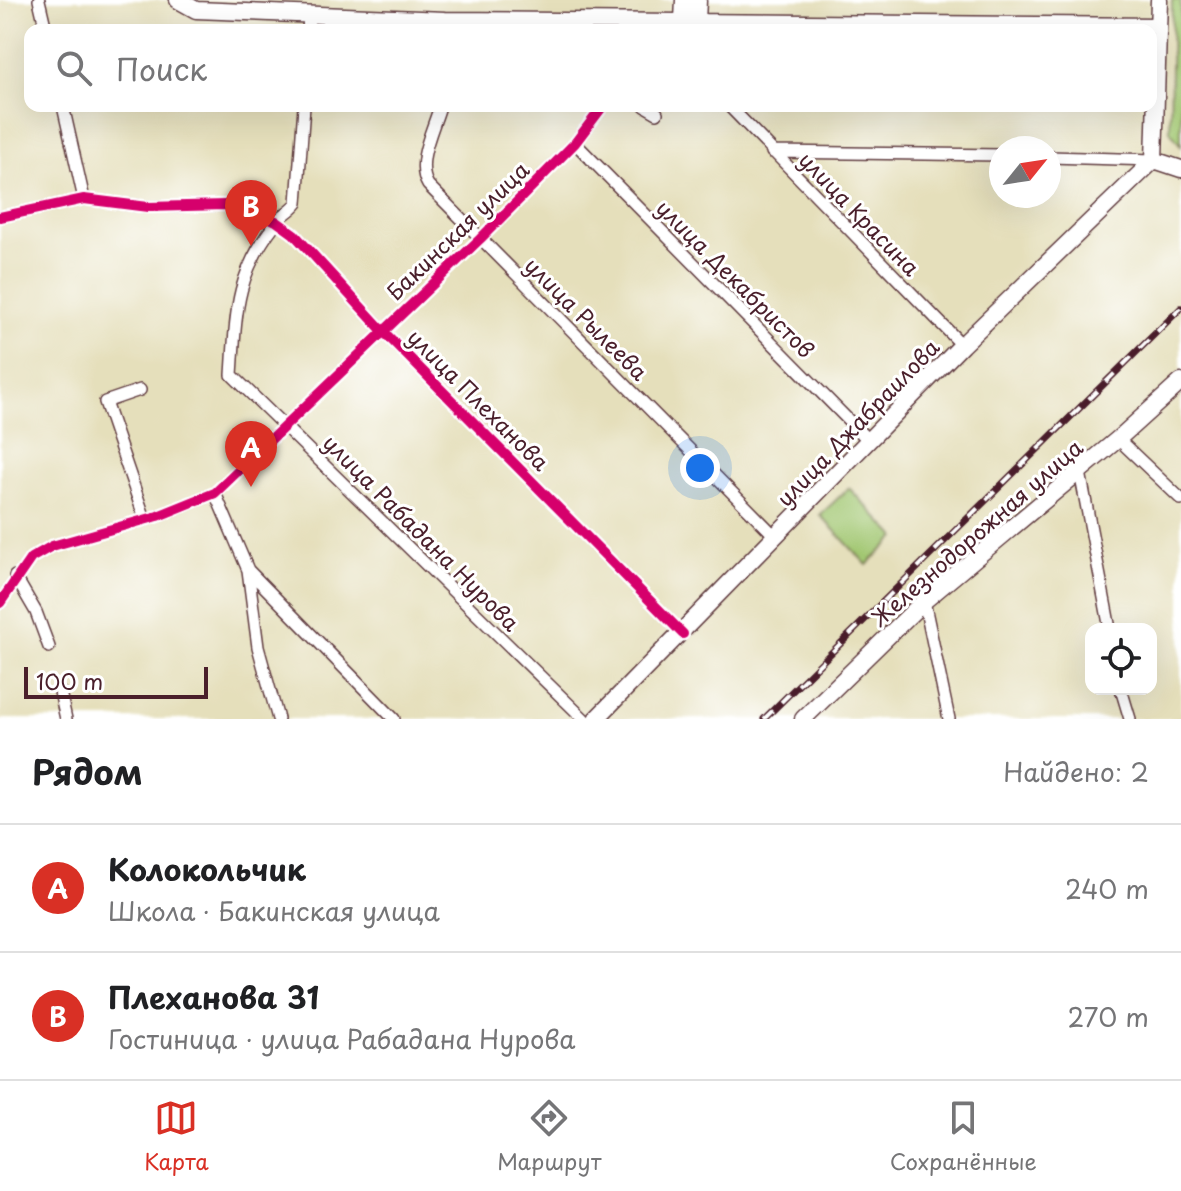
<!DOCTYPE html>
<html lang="ru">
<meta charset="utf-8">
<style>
body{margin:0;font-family:"Playpen Sans",sans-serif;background:#f2f2f2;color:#202124}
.controls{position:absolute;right:24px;bottom:24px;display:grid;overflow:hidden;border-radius:16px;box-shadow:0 8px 32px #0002}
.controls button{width:72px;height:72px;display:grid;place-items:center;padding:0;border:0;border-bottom:2px solid #e0e0e0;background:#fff;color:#202124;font:40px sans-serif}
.compass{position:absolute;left:989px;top:136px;width:72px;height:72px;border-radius:50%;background:#fff;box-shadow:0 8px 32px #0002;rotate:60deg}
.scale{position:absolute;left:24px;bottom:20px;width:184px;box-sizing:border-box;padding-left:8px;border:4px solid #4a1f2b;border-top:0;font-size:22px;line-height:28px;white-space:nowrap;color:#4a1f2b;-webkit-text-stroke:6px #fff;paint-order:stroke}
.you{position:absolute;left:700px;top:468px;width:28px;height:28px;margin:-20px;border:6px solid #fff;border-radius:50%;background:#1a73e8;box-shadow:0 0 0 12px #1a73e833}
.badge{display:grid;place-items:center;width:52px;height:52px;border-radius:50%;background:#d93025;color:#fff;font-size:26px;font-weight:700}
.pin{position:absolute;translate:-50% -66px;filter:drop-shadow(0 2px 4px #0008)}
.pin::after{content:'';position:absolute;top:42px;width:28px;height:24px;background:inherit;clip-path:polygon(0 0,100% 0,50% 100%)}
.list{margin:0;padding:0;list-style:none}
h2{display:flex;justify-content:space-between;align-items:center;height:104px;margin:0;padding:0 32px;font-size:34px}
h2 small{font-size:26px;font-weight:400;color:#757577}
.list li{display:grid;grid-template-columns:52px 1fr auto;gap:24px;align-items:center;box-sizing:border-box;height:128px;padding:0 32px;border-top:2px solid #e0e0e0}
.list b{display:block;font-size:30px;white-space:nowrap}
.list p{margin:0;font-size:26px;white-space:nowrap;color:#757577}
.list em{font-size:26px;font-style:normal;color:#757577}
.icon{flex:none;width:44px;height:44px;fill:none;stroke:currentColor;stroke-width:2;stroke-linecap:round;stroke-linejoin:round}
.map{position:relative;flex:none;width:1181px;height:719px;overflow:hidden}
.search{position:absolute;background:#fff;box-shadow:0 8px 32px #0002;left:24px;right:24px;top:24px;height:88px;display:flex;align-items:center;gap:20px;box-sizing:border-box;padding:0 28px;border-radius:16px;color:#757577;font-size:30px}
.sheet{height:360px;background:#fff}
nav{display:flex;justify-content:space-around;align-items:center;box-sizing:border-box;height:112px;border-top:2px solid #e0e0e0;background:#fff;font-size:22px;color:#757577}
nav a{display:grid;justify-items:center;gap:4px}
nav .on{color:#d93025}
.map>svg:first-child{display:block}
.green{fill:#a2c772;stroke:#76734e;stroke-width:2}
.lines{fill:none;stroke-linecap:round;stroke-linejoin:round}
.street-casing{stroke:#613c41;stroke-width:14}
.secondary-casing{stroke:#613c41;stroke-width:19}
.street{stroke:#fff;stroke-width:11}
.secondary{stroke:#fff;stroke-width:16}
.rail-casing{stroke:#4a1f2b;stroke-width:7}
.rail{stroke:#fff;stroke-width:4;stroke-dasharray:12;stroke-linecap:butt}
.cycleway-casing{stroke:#fff;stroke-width:15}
.cycleway{stroke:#d6006c;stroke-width:10}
.labels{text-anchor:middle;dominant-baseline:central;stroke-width:6;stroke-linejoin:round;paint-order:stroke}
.street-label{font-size:22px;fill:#4a1f2b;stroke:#fff}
</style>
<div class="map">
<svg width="1181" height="719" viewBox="0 0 1181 719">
<rect width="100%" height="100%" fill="#fff"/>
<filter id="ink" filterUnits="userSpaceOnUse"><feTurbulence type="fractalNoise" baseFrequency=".0125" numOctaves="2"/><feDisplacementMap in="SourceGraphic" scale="16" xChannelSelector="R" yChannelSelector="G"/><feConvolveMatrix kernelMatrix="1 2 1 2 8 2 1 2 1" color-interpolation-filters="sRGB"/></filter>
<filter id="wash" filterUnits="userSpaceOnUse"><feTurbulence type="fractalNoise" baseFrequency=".006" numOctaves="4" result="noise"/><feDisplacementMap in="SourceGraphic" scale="32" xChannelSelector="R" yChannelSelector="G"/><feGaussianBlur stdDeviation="1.8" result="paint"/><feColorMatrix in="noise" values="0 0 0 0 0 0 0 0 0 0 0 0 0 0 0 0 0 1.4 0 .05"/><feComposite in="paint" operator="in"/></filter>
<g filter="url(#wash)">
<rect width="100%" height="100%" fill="#e5dfbb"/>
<!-- green -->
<path class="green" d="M1172 0H1181V146L1170 131Z
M849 488 896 537 867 565 820 515Z"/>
</g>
<g filter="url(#ink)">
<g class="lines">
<defs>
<path id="street" d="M39 0 46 30
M308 30 309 16
M63 106 84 199
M304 106 297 203C290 212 281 215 275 224 235 275 236 314 232 375L584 719
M440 106C433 130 415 163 428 185L776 537
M645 106 657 113
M730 107 962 345
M575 143 869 441
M772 152 1001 155
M1049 157 1154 160
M0 217 84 199 148 207 225 205 254 211 276 221 294 234 382 330 683 634
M140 390 105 402 145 519
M1118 439 1181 499
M1080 472 1110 629
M215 493 248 570 258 647 278 719
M249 571 394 719
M15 576 36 612 49 647
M924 601 949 719
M0 603 31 558 52 546 158 516 215 493 480 239 575 143 603 106
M1121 689 1130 719
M60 692 66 719"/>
<path id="secondary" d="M178 0 196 10 445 20 1158 26
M683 20 684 0
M697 21 698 0
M1154 160 1159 0
M1154 160 1181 169
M596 719 962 345 1154 160
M803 719 924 601 1118 439 1181 382"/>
</defs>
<!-- street casing -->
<use href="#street" class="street-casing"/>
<!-- secondary casing -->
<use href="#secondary" class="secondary-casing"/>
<!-- street -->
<use href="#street" class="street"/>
<!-- secondary -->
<use href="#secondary" class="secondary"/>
<defs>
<path id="rail" d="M764 719 1181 308"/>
</defs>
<!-- rail casing -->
<use href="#rail" class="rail-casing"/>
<!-- rail -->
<use href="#rail" class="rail"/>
<defs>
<path id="cycleway" d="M0 217 84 199 148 207 225 205 254 211 276 221 294 234 382 330 683 634
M0 603 31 558 52 546 158 516 215 493 480 239 575 143 603 106"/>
</defs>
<!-- cycleway casing -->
<use href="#cycleway" class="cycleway-casing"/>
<!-- cycleway -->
<use href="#cycleway" class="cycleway"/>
</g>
</g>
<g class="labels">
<!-- street labels -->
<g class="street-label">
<text transform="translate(860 213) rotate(46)">улица Красина</text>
<text transform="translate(457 230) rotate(-44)">Бакинская улица</text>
<text transform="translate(736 278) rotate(45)">улица Декабристов</text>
<text transform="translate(587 318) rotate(45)">улица Рылеева</text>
<text transform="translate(479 399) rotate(45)">улица Плеханова</text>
<text transform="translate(857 422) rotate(-46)">улица Джабраилова</text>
<text transform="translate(422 532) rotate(45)">улица Рабадана Нурова</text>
<text transform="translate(976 532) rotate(-41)">Железнодорожная улица</text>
</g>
</g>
</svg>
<div class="controls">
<button><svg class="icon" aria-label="locate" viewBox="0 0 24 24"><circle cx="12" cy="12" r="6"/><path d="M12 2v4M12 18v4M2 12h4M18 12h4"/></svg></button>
</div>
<svg class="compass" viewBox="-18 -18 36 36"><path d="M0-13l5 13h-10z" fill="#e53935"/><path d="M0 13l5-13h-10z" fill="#757577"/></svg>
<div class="scale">100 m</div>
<div class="you"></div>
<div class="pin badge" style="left:251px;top:487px">A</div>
<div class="pin badge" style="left:251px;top:246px">B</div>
<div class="search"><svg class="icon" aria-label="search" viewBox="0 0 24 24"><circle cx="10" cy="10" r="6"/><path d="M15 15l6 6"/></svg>Поиск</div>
</div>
<section class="sheet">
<h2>Рядом<small>Найдено: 2</small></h2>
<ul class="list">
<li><span class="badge">A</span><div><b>Колокольчик</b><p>Школа · Бакинская улица</p></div><em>240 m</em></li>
<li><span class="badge">B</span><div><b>Плеханова 31</b><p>Гостиница · улица Рабадана Нурова</p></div><em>270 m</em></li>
</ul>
</section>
<nav>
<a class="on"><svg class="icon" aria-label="map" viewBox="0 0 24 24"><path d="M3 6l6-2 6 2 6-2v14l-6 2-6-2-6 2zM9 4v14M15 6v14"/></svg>Карта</a>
<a><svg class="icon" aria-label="directions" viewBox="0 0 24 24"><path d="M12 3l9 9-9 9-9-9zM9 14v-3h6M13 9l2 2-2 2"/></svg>Маршрут</a>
<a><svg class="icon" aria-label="saved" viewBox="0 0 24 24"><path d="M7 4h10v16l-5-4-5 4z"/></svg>Сохранённые</a>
</nav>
